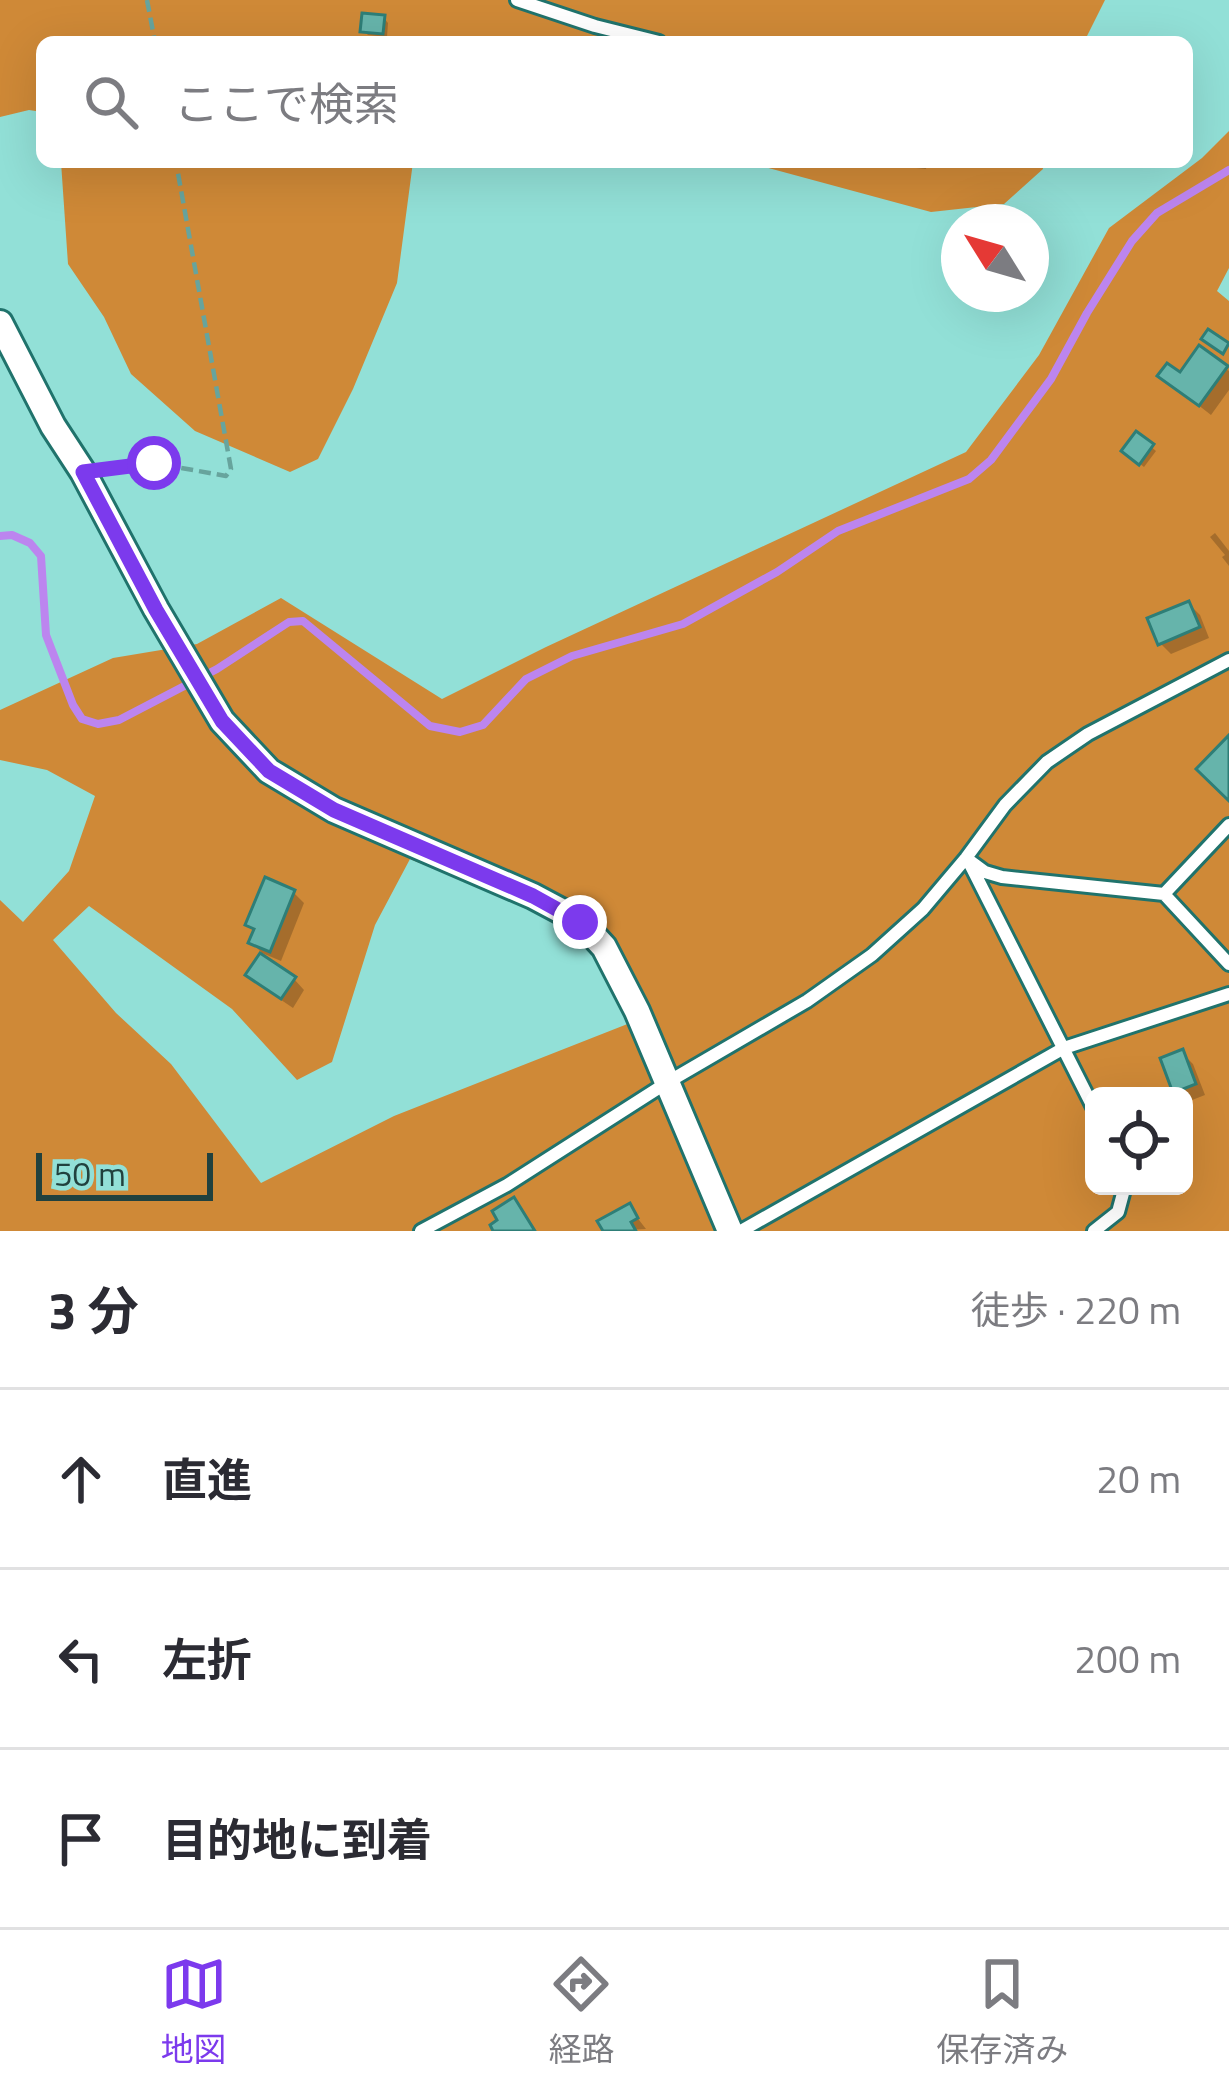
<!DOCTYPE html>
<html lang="ja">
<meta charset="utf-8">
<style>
body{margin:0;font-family:"Titillium Web","Noto Sans JP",sans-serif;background:#f7f7f7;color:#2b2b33}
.controls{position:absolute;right:36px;bottom:36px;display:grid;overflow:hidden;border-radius:18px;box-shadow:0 12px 48px #0002}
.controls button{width:108px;height:108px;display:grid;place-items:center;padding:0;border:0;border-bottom:3px solid #e1e1e2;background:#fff;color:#2b2b33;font:60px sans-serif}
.compass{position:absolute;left:941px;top:204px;width:108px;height:108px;border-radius:50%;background:#fff;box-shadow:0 12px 48px #0002;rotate:307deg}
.scale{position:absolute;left:36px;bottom:30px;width:177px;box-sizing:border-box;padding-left:12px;border:6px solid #21413e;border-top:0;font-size:33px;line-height:42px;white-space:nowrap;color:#21413e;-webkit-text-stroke:9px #92e0d7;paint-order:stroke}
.stop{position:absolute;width:36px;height:36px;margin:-27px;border:9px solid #7c3aed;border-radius:50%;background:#fff}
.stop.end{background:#7c3aed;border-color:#fff;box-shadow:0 3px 12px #0008}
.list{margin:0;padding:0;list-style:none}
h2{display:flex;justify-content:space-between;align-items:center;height:156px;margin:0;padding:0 48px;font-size:51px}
h2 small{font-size:39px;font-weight:400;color:#7c7c81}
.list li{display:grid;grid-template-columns:78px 1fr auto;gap:36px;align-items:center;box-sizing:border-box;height:180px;padding:0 48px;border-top:3px solid #e1e1e2}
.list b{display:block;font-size:45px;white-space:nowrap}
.list em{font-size:39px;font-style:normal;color:#7c7c81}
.icon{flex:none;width:66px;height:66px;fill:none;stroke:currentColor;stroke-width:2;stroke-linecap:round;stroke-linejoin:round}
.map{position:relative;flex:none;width:1229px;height:1231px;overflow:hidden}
.search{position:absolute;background:#fff;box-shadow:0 12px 48px #0002;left:36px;right:36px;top:36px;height:132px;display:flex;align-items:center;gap:30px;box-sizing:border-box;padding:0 42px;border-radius:18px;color:#7c7c81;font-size:45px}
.sheet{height:696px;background:#fff}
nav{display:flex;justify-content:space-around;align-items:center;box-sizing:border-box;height:168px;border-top:3px solid #e1e1e2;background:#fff;font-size:33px;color:#7c7c81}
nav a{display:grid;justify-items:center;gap:6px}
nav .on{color:#7c3aed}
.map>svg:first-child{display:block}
.forest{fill:#cf8937;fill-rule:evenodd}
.shadow{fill:#0003}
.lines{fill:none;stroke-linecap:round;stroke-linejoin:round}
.stream{stroke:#bc85ef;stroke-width:8}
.building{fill:#66b4ab;stroke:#2e7e77;stroke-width:3}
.lane-casing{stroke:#20736c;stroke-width:18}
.street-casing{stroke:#20736c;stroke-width:30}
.path{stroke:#67a49d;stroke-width:4.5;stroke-dasharray:12 6;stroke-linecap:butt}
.lane{stroke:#fff;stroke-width:12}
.street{stroke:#fff;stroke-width:24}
.route{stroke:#7c3aed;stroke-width:15}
</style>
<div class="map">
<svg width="1229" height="1231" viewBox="0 0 1229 1231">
<rect width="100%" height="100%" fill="#92e0d7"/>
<!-- forest -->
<path class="forest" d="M0 0H1105L1084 42H42V112L29 110 0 117Z
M1229 131V268L1217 291 1229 301V1231H0V900L23 922 69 871 95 796 47 770 0 760V710L113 658 197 644 281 598 442 699 546 647 966 452 1039 355 1109 228 1202 158ZM410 859C459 879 566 912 596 954 610 974 619 1001 630 1023L394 1116 261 1183 171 1064 116 1013 53 940 89 906 232 1009 297 1080 332 1062 375 925ZM1094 1096H1184V1186H1094Z
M61 162H413L397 283 353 389 318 459 290 472 195 431 131 374 104 317 68 264Z
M746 162H1042L1043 169 1004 204 931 212Z"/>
<!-- shadow -->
<path class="shadow" d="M384 18 388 23 387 37 368 35 363 30Z
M893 162H927L926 169 897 166Z
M1200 349 1229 371V390L1211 415 1161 376H1180Z
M1137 435 1156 451 1144 467 1129 455Z
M1215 533 1229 551V566L1222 557 1225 555 1210 537Z
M1189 604 1200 615 1209 638 1171 654 1160 643Z
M293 892 304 903 281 961 262 953 251 942 256 932 248 925Z
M249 975 294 979 304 990 293 1008 259 985Z
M1182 1053 1193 1064 1205 1095 1187 1102 1184 1096 1176 1091Z
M629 1207 646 1229 606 1231 601 1222Z"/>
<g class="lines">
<!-- stream -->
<path class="stream" d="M0 536 12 535 30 543 41 556 46 635 73 705 82 719 98 724 119 720 217 669 289 622 303 621 430 726 460 732 483 725 526 679 572 656 683 624 777 572 838 531 969 479 991 460 1051 379 1087 313 1132 241 1157 213 1229 170"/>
</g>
<!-- building -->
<path class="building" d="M362 13 385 15 383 34 360 32Z
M1208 329 1229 343 1223 354 1201 339Z
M1199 345 1228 366 1199 406 1157 376 1167 363 1180 372Z
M1136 431 1154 444 1139 465 1121 451Z
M1189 601 1200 627 1158 645 1147 618Z
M1229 735V801L1196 769Z
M265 877 295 890 270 952 248 943 254 929 245 925Z
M260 953 296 977 281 999 245 975Z
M1183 1049 1196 1084 1173 1093 1160 1058Z
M514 1197 535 1231H493L490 1225 497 1220 492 1211Z
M630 1203 638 1218 631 1222 636 1231H603L597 1221Z"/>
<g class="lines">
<defs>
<path id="lane" d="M517 0 595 26 659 42
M966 858 985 872 1002 877 1164 894 1229 964
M970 864 1094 1109
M1164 894 1229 825
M421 1231 507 1185 668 1082 807 1001 872 955 923 909 966 858 1005 805 1047 762 1088 734 1229 660
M741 1231 1064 1048 1229 994
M1094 1231 1118 1212 1125 1186"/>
<path id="street" d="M0 323 53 426 83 472 156 609 222 721 269 771 334 810 533 896 580 921 604 947 637 1011 730 1231"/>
</defs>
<!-- lane casing -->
<use href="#lane" class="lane-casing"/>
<!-- street casing -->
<use href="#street" class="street-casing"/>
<!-- path -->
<path class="path" d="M147 0 155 42
M110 468 154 463 226 476 231 469 176 162"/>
<!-- lane -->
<use href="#lane" class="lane"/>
<!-- street -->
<use href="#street" class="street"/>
</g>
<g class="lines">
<!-- route -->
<path class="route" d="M154 463 83 472 156 610 222 721 269 771 334 810 533 896 580 922"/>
</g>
</svg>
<div class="controls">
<button><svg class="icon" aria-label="locate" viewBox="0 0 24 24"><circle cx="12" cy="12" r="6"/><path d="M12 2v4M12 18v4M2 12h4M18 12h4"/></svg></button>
</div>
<svg class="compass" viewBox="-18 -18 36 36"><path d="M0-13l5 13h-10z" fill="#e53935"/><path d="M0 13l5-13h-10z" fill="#7c7c81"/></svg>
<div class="scale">50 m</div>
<div class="stop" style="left:154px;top:463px"></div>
<div class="stop end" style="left:580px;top:922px"></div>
<div class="search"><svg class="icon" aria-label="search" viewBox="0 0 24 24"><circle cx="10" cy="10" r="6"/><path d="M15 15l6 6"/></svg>ここで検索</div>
</div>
<section class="sheet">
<h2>3 分<small>徒歩 · 220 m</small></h2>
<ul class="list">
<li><svg class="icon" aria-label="ahead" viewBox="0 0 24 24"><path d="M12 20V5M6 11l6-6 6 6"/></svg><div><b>直進</b></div><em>20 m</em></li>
<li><svg class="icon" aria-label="left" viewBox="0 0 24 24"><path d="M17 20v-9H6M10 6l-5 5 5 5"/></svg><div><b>左折</b></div><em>200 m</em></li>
<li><svg class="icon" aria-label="arrive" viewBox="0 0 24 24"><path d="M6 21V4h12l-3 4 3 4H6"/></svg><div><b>目的地に到着</b></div></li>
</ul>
</section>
<nav>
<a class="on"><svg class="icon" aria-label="map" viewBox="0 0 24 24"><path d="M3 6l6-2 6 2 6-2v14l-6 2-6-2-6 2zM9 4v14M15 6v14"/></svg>地図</a>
<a><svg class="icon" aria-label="directions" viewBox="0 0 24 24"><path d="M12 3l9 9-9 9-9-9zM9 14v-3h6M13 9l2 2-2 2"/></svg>経路</a>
<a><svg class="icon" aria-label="saved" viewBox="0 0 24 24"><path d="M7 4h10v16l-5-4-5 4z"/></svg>保存済み</a>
</nav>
